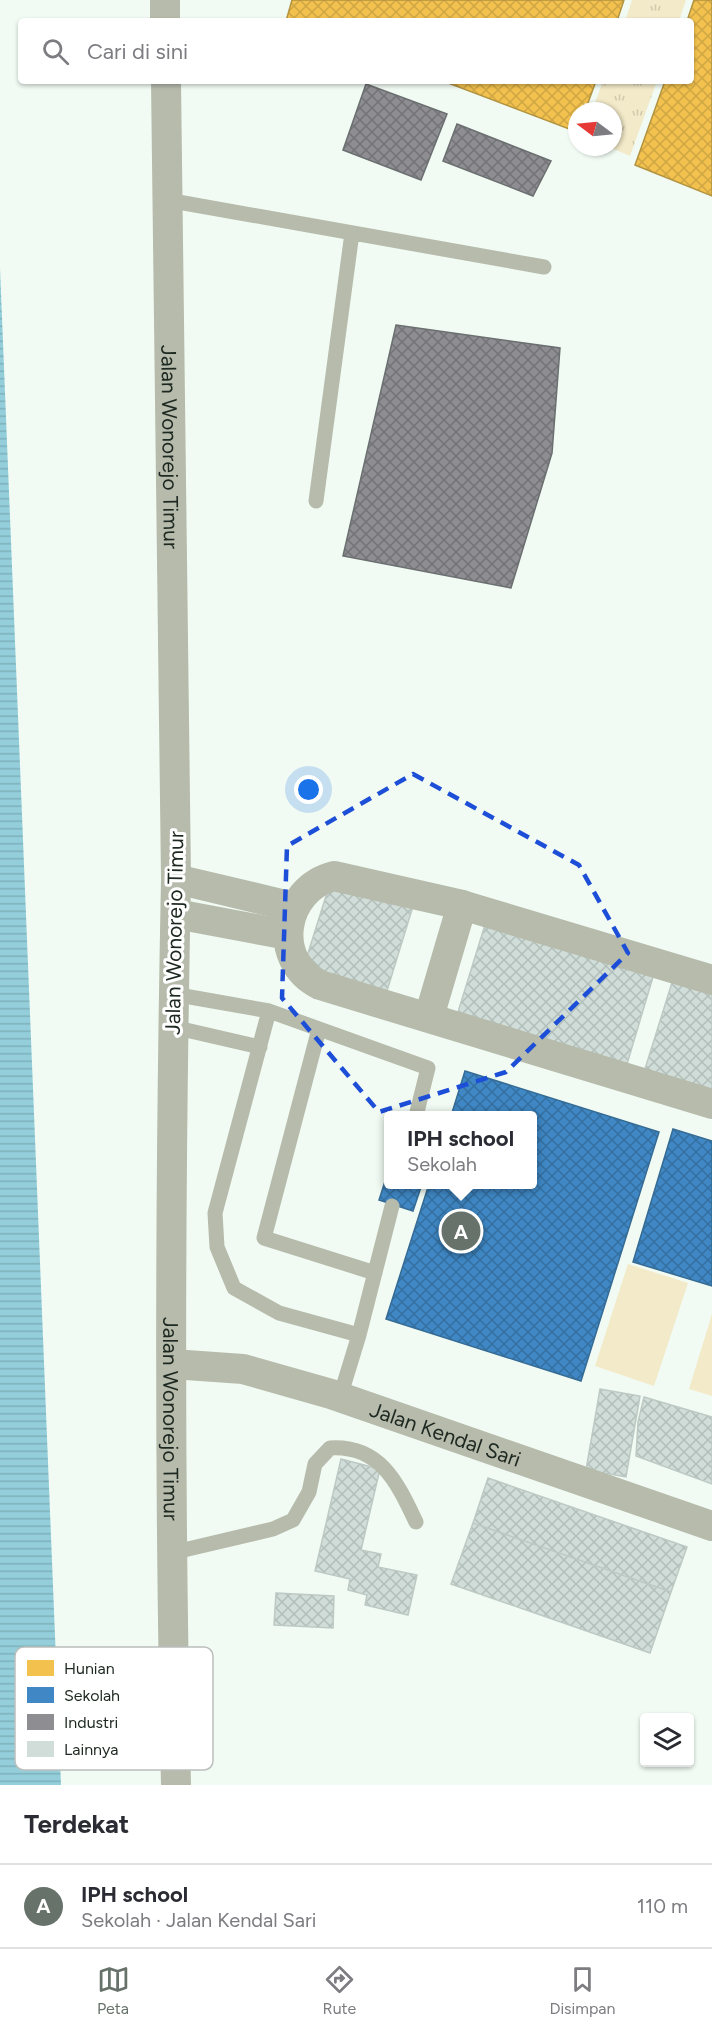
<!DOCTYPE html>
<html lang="id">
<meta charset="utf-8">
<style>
body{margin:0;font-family:Figtree,sans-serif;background:#f7f7f7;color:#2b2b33}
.controls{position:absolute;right:18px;bottom:18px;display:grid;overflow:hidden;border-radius:6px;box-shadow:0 2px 4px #0004}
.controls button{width:54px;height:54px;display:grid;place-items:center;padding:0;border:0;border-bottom:2px solid #e1e1e2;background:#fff;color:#2b2b33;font:30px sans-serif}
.compass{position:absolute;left:568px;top:102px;width:54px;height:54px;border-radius:50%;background:#fff;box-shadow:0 2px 4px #0004;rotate:286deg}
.you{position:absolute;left:309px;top:790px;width:21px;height:21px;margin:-15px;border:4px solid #fff;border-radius:50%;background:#1a73e8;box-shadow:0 0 0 9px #1a73e833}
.badge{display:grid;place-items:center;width:39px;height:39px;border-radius:50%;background:#67726a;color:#fff;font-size:20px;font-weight:700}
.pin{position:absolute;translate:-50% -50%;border:3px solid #fff;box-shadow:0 2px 6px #0006}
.popup{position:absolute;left:384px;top:1111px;width:153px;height:78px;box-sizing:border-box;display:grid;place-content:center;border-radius:6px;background:#fff;filter:drop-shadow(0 2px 4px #0005);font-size:20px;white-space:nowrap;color:#7c7c81}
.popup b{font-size:22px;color:#2b2b33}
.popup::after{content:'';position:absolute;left:50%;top:100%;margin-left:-12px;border:12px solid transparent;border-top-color:#fff}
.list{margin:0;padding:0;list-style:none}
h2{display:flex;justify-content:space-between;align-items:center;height:78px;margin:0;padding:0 24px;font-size:26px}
h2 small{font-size:20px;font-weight:400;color:#7c7c81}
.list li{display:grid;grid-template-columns:39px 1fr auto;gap:18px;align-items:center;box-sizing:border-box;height:84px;padding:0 24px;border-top:2px solid #e1e1e2}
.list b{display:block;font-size:22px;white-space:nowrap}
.list p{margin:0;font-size:20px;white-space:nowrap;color:#7c7c81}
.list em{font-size:20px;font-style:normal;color:#7c7c81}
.icon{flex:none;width:33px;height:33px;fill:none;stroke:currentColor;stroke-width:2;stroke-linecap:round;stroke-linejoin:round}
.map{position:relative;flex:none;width:712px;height:1785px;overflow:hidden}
.search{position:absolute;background:#fff;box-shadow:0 2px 4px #0004;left:18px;right:18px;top:18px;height:66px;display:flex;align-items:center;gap:15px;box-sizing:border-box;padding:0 21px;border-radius:6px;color:#7c7c81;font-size:22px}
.sheet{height:162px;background:#fff}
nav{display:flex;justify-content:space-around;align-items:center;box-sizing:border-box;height:84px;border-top:2px solid #e1e1e2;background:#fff;font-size:16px;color:#7c7c81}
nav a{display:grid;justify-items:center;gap:3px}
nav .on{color:#67726a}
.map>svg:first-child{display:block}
.park{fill:url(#park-tufts)}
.pitch{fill:#f3eac9}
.water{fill:url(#water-rules)}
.homes{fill:url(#homes-cross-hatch);stroke:#b29340;stroke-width:1.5}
.schools{fill:url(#schools-cross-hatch);stroke:#356b94;stroke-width:1.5}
.industry{fill:url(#industry-cross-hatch);stroke:#6b6f70;stroke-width:1.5}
.building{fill:url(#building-cross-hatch);stroke:#bdc9c4;stroke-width:1.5}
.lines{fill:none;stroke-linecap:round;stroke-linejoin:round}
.lane{stroke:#b6bbac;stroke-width:15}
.street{stroke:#b6bbac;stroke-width:30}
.marked{fill:none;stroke:#1d4ed8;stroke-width:4.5;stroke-dasharray:12 8;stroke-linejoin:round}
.labels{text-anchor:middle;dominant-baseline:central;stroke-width:6;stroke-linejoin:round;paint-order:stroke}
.street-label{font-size:21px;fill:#1d2820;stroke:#fff}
.key{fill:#fff;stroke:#bbbebc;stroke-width:1.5}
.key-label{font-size:16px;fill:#1d2820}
</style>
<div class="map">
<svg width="712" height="1785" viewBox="0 0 712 1785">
<defs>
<pattern id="park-tufts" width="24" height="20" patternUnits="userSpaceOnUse" patternTransform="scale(1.5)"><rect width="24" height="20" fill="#f3eac9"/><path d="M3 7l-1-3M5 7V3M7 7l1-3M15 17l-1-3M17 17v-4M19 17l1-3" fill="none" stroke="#d0c9ac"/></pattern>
<pattern id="water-rules" width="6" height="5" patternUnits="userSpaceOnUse" patternTransform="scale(1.5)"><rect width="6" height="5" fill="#93ceda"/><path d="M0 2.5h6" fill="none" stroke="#7eb1bb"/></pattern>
<pattern id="homes-cross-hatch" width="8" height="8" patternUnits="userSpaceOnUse" patternTransform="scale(1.5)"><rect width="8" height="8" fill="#f2c14e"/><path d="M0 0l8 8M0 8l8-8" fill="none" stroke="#cfa644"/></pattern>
<pattern id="schools-cross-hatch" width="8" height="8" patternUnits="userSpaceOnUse" patternTransform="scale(1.5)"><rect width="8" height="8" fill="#3f88c5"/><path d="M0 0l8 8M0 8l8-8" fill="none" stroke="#346fa0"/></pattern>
<pattern id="industry-cross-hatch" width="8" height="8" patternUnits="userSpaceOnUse" patternTransform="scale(1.5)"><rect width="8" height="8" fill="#8d8d92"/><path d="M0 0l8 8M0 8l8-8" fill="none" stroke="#737377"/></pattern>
<pattern id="building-cross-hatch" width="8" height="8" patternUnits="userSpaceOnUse" patternTransform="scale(1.5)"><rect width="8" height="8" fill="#d0ddd8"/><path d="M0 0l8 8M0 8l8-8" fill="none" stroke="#b2beb9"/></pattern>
</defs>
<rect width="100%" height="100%" fill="#f1fbf3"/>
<!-- park -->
<path class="park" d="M632 0H686L679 21H625Z
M603 81H657L630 156 609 147H613V111H592Z"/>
<!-- pitch -->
<path class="pitch" d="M628 1264 688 1283 654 1386 595 1366Z
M712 1314V1396L689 1389Z"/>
<!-- water -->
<path class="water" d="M0 268 61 1785H0Z"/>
<!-- homes -->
<path class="homes" d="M292 0H624L617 21H286Z
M694 0H712V196L635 165 665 81H691V21H687Z
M443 81H596L585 111H577V132Z"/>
<!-- schools -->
<path class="schools" d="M465 1071 659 1132 581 1381 386 1319 429 1184H533V1116H451Z
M673 1129 712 1141V1286L633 1262Z
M389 1169V1184H422L413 1211 379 1200Z"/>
<!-- industry -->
<path class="industry" d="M366 84 447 114 421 180 343 150Z
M457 124 551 161 533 196 443 161Z
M396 325 560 348 552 453 511 588 343 556Z"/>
<!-- building -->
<path class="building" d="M332 877 414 903 386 994 303 969Z
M488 915 656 967 627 1064 458 1012Z
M675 973 712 985V1094L644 1072Z
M600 1389 640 1396 626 1477 586 1470Z
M644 1397 712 1417V1484L636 1456 638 1422Z
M341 1459 380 1469 361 1550 381 1554 378 1567 417 1575 408 1615 365 1605 367 1595 348 1590 350 1579 315 1571Z
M488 1478 687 1547 671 1592 473 1523Z
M473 1523 671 1592 650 1653 451 1584Z
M276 1593 334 1596 333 1628 274 1625Z"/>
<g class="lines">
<!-- lane -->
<path class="lane" d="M167 200 544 267
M316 501 352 233
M173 994 269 1011 428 1068 416 1116
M269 1011 215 1213 217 1247 234 1288 279 1313 359 1335 340 1397
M173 1027 260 1047
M319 1029 264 1238 375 1273
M359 1335 392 1206
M171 1553 273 1529 293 1520 309 1492 315 1464 330 1448C380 1445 397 1482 416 1522"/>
<!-- street -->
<g class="street">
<path d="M165 0V21"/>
<path id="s1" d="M166 81 176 879C170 1181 169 1483 176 1785"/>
<path d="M176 879 294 907"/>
<path d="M176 914 288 935"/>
<path d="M712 980 462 905 334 876C283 889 270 960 320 985L712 1104"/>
<path d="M429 1017 462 905"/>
<path id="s2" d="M172 1364 243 1369 331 1394 712 1526"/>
</g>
</g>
<!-- marked area -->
<path class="marked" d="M413 774 579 865 628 953 506 1072 379 1112 282 998 287 846Z"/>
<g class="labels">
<!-- street labels -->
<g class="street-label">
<text stroke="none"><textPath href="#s1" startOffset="366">Jalan Wonorejo Timur</textPath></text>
<text transform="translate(174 933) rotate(-89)">Jalan Wonorejo Timur</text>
<text stroke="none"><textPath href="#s1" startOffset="1338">Jalan Wonorejo Timur</textPath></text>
<text stroke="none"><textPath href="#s2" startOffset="284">Jalan Kendal Sari</textPath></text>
</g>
</g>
<!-- legend -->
<rect x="15" y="1647" width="198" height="123" rx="9" class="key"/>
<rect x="27" y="1660" width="27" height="16" fill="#f2c14e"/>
<rect x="27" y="1687" width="27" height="16" fill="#3f88c5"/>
<rect x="27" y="1714" width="27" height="16" fill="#8d8d92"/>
<rect x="27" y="1741" width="27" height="16" fill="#d0ddd8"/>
<g class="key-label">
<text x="64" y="1674">Hunian</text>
<text x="64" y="1701">Sekolah</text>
<text x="64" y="1728">Industri</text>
<text x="64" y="1755">Lainnya</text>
</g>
</svg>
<div class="controls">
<button><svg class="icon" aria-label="layers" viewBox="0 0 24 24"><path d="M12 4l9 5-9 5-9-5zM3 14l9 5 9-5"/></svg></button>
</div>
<svg class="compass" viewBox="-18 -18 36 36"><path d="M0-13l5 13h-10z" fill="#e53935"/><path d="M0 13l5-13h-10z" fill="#7c7c81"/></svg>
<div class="you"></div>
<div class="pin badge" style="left:461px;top:1231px">A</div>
<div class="popup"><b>IPH school</b>Sekolah</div>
<div class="search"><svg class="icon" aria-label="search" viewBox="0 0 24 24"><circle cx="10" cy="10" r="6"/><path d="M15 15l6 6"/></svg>Cari di sini</div>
</div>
<section class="sheet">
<h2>Terdekat<small></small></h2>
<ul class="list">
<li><span class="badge">A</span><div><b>IPH school</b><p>Sekolah · Jalan Kendal Sari</p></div><em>110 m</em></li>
</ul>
</section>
<nav>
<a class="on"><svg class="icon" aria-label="map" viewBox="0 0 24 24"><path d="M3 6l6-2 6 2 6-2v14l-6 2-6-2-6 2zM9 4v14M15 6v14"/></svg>Peta</a>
<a><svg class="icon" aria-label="directions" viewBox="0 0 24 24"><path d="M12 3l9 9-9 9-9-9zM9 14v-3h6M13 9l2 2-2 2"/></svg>Rute</a>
<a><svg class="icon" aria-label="saved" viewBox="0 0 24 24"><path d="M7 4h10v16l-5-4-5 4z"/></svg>Disimpan</a>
</nav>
